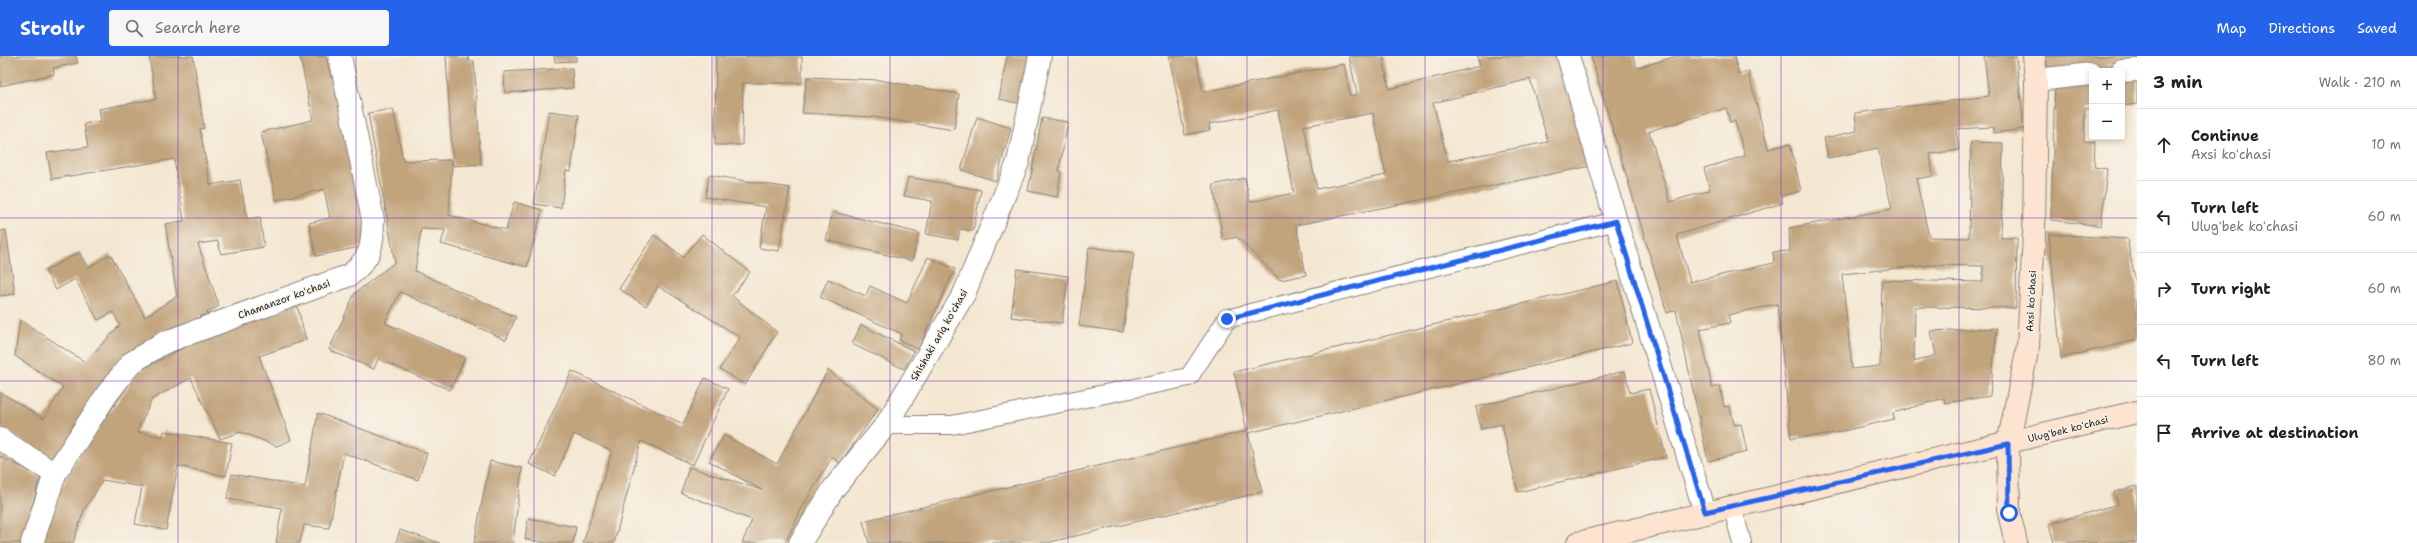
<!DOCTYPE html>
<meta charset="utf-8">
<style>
body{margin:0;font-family:"Shantell Sans",sans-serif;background:#f6f6f6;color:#202124}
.controls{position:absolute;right:12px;top:12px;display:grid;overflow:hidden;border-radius:4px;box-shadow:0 2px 6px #0003}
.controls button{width:36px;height:36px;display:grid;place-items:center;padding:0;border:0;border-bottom:1px solid #e0e0e0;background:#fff;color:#202124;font:20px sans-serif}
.stop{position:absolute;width:12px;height:12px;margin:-9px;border:3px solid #2563eb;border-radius:50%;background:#fff}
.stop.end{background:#2563eb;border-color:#fff;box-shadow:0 1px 4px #0008}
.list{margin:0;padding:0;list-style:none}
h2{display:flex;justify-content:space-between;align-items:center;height:52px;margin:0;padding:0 16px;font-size:17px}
h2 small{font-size:13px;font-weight:400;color:#757577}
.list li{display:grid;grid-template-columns:26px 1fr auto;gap:12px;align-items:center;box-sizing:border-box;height:72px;padding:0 16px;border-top:1px solid #e0e0e0}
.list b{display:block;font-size:15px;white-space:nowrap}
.list p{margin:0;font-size:13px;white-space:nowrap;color:#757577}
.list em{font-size:13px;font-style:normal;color:#757577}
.icon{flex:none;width:22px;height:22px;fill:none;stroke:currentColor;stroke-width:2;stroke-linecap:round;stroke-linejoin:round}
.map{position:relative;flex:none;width:2137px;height:487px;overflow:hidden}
header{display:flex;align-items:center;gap:24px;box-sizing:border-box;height:56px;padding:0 20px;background:#2563eb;color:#fff}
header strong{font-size:19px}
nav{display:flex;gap:22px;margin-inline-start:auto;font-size:14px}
.search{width:280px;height:36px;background:#f6f6f6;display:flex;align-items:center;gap:10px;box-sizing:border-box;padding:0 14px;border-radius:4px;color:#757577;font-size:15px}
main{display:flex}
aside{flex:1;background:#fff}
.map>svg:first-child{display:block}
.building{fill:#c1a37c;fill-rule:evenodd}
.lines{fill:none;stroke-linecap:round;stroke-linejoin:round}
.lane-casing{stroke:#888277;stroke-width:20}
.street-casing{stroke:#888277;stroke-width:24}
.secondary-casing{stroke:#888277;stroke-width:24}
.lane{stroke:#fff;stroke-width:18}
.street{stroke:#fff;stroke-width:22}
.secondary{stroke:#fde4d1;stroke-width:22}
.route{stroke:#2563eb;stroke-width:5}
.grid{fill:none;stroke:#7b2cbf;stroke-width:1;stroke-opacity:0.55}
.labels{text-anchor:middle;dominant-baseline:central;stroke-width:3;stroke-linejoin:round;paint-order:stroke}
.street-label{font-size:10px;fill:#1c1c1c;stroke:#f7f3e8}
</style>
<header>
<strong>Strollr</strong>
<div class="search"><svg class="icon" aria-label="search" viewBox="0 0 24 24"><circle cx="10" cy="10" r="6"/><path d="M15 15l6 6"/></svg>Search here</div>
<nav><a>Map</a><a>Directions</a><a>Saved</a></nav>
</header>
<main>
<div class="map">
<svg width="2137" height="487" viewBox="0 0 2137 487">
<rect width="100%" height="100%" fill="#f7f3e8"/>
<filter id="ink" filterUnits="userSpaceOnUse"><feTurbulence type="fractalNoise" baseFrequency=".025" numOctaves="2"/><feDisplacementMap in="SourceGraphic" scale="8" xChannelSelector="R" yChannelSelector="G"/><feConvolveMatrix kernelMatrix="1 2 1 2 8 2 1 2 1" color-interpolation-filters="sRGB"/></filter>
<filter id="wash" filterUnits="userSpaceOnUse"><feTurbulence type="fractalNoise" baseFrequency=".012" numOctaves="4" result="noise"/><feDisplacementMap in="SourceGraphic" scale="16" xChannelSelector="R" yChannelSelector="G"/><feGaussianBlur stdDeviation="0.9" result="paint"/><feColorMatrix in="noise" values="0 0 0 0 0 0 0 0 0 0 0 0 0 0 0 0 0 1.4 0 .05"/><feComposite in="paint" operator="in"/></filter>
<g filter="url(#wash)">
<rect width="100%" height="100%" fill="#f4e7d2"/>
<g id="blocks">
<!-- building -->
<path class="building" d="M0 0H76L78 7 53 12 54 18 0 30Z
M149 0H193L204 72 200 73 210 129 240 124 247 163 260 161 264 191 221 198 218 185 198 188 219 250 136 297 55 405 0 371V336L44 363 63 331 15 300 20 264 85 306 120 269 113 256 98 264 75 223 56 234 45 215 79 196 88 212 110 198 145 261 177 240 165 168 184 165 174 103 52 123 47 97 88 91 84 68 101 65 99 53 156 43Z
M300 0H326L331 22 334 21 369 189 316 200 309 167 330 162 324 133 276 144 261 76 313 64Z
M446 0H468L469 5H474L481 108 453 110Z
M554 0H576V5L555 6Z
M716 0 802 1V27H743L742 89H715Z
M1007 0H1031L1022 48 999 43Z
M1169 0H1196L1203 36 1344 8 1350 40 1357 38 1349 0H1383L1389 33 1480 10 1477 0H1558L1591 110 1296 169 1306 219 1280 224 1237 181 1223 184 1213 129 1245 122 1250 146 1294 137 1278 54 1209 68 1210 74 1185 79ZM1530 23 1548 86 1448 105 1433 47ZM1373 57 1386 119 1317 133 1304 70Z
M1591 0H1633L1637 12 1677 0H1734L1739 19 1748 15 1768 93 1790 88 1801 135 1781 140 1783 147 1677 179 1690 226 1774 207 1773 196 1790 195 1789 172 1892 153 1878 92 1828 102 1824 82 1857 75 1855 57 1989 40 1984 0H2016L2024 73 1993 77V71L1956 73 1959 94 1930 98 1933 120 1916 123 1929 181 1969 182 1971 86 2003 87 2001 182H2017L2016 252 1915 251 1914 306 1936 299 1931 275 1997 272 1990 340 1945 347 1944 342 1893 357 1894 363 1826 379 1791 382 1777 248 1728 259 1730 267 1700 273 1712 332 1720 330 1724 351 1730 350 1734 369 1741 368 1747 396 1708 405 1676 254 1667 257ZM1726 52 1730 66 1735 65 1745 100 1704 112 1710 134 1670 146 1649 75ZM1929 209 1983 210V226L1882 224 1880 310 1852 313 1842 218Z
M2047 0H2137V7L2106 9V14L2048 18Z
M572 12 573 32 505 37 504 16Z
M2137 17V48L2122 50V19Z
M807 21 879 24 959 38 954 74 873 61 802 57Z
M2092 22V52L2085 53 2084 85 2095 86 2094 111 2107 113 2101 170 2051 164 2055 25Z
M393 53 403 105 452 104 449 159 506 174 514 146 542 154 527 211 441 188 445 174 421 173 415 215 516 261 506 284 400 236 385 267 465 302 450 334 378 303 374 313 329 294 355 237 395 206 368 57Z
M549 55 579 59 571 115 566 114 561 152 534 148Z
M977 61 1011 72 996 125 961 114Z
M1042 62 1068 66 1059 115 1061 116 1057 141 1028 135Z
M709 119 790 132 779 195 759 192 766 151 705 141Z
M908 121 981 134 973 175 960 173 958 184 926 178 932 145 904 140Z
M833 156 919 177 912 205 826 184Z
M6 174 15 238 0 240V175Z
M702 178 750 216 732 240 777 276 745 329 720 313 740 281 658 230 646 250 619 233 654 179 683 201Z
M2049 178 2127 183 2137 232V284L2061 302Z
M1089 191 1134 197 1123 276 1079 270Z
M928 201 955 213 918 293 899 284 902 278 820 241 828 223 866 240 870 230 907 247Z
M1017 213 1068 220 1062 267 1011 261Z
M1618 225 1632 287 1248 377 1262 436 1046 487H869L863 465 1247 375 1234 316Z
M297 249 306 284 259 300 291 384 277 390 241 376 220 383 191 322 152 343 137 376 163 381 164 375 232 387 226 420 178 410 166 474 135 468 142 431 103 424 84 454 73 487H41L54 445 82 393H84L138 316 194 286Z
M861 269 914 295 904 313 852 288Z
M828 314 878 353 840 407 832 401 804 448 785 487H742L752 464 681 437 689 411 762 434 709 405 724 379 777 408Z
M572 315 683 368 705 322 728 333 693 409 641 385 614 487H583L612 395 574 378 555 420 529 408Z
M1625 315 1630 337 1649 333 1666 401 1518 436 1502 368 1481 373 1476 351Z
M318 357 427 397 418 424 344 397 329 472 304 469 300 487H276L282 452 227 443 232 418 305 431Z
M0 400 40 421 22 487H0Z
M490 405 522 412 513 487H474Z
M2137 430V486L2054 487 2049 468 2118 448 2114 436Z
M528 462 576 471 573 487H547L525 483Z
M400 474 440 487H396Z"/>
</g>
</g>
<g filter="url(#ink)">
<use href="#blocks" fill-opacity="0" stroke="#888277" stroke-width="1"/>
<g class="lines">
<defs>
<path id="lane" d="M886 369H952L1189 321 1227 263 1616 165
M1732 450 1742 487"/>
<path id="street" d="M1568 0 1616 165 1705 456
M2122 15 2137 14
M2036 24 2092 18
M0 383 55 418
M32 487 55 418 107 338 131 307 163 287 350 219C372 200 372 192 373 164L340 0
M800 487 834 432 886 369 964 238 1018 106 1040 0"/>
<path id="secondary" d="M1578 487 2137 356
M2016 487 2009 457 2008 388 2028 291 2034 178 2036 24 2034 0"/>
</defs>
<!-- lane casing -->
<use href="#lane" class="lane-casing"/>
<!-- street casing -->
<use href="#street" class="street-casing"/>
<!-- secondary casing -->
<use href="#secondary" class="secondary-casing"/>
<!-- lane -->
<use href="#lane" class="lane"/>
<!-- street -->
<use href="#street" class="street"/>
<!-- secondary -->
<use href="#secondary" class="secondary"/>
</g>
</g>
<g class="lines" filter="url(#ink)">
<!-- route -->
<path class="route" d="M1227 263 1616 165 1705 456 2008 388 2009 457"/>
</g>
<!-- grid -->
<path class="grid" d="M178 0V487M356 0V487M534 0V487M712 0V487M890 0V487M1068 0V487M1247 0V487M1425 0V487M1603 0V487M1781 0V487M1959 0V487M0 162H2137M0 325H2137"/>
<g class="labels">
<!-- street labels -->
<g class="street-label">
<text transform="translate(284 243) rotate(-20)">Chamanzor koʻchasi</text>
<text transform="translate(2031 245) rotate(-87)">Axsi koʻchasi</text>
<text transform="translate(939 279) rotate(-60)">Shishaki ariq koʻchasi</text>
<text transform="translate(2068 373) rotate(-14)">Ulugʻbek koʻchasi</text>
</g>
</g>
</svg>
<div class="controls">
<button>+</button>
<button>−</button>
</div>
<div class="stop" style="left:2009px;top:457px"></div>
<div class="stop end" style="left:1227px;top:263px"></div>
</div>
<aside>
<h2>3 min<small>Walk · 210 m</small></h2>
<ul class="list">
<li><svg class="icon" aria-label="ahead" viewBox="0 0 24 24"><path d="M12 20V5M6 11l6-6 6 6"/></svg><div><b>Continue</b><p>Axsi koʻchasi</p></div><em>10 m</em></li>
<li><svg class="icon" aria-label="left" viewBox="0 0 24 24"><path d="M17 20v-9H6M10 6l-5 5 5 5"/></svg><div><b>Turn left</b><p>Ulugʻbek koʻchasi</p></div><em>60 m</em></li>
<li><svg class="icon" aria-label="right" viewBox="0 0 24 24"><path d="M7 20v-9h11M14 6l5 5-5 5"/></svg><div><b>Turn right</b></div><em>60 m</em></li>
<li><svg class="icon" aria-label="left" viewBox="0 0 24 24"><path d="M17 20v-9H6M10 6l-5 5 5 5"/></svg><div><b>Turn left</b></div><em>80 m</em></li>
<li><svg class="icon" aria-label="arrive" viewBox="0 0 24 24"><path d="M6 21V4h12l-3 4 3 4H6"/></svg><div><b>Arrive at destination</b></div></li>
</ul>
</aside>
</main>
